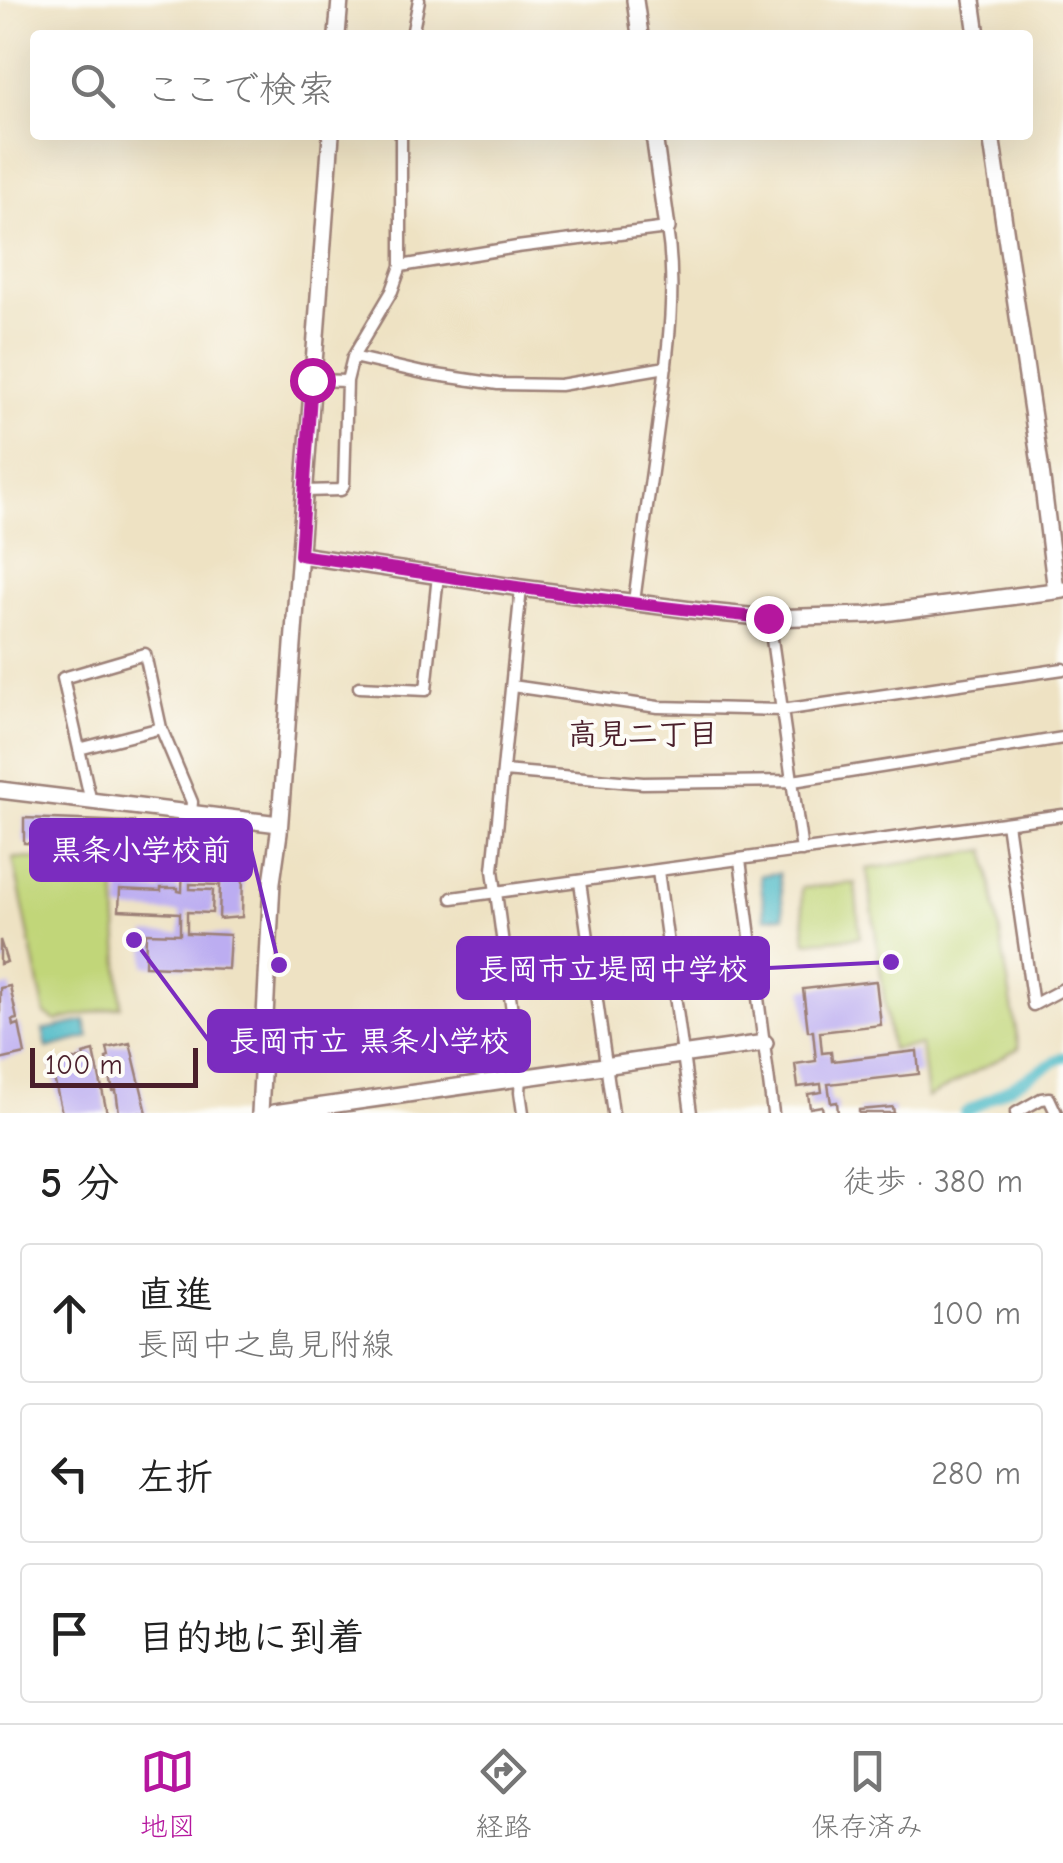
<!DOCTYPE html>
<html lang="ja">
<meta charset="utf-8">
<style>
body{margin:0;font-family:"Comic Neue","Klee One",sans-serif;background:#f2f2f2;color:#222}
.scale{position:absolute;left:30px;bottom:25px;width:168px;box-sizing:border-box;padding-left:10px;border:5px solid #4a1f2b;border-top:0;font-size:28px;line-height:35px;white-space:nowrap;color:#4a1f2b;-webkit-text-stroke:8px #fdfcf7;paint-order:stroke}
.stop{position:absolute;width:30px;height:30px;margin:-22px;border:8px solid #b5179e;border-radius:50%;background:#fff}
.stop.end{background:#b5179e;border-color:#fff;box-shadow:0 2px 10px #0008}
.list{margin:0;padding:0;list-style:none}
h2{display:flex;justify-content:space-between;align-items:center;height:130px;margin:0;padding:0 40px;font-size:42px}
h2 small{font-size:32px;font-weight:400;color:#767676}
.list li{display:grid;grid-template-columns:65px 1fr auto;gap:30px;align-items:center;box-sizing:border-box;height:140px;margin:0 20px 20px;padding:0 20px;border:2px solid #e0e0e0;border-radius:10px}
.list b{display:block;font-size:38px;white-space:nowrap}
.list p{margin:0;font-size:32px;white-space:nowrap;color:#767676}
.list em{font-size:32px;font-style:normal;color:#767676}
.icon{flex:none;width:55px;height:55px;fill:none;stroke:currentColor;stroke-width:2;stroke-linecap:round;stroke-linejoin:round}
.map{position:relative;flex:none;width:1063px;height:1113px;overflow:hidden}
.search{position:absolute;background:#fff;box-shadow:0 10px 40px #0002;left:30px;right:30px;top:30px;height:110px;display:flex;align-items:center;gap:25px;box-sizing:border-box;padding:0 35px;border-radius:10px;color:#767676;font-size:38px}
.sheet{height:610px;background:#fff}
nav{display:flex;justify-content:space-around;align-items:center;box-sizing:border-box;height:140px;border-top:2px solid #e0e0e0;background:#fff;font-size:28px;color:#767676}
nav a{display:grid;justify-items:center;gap:5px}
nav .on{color:#b5179e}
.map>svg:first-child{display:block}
.green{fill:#c1d679;stroke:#867a52;stroke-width:2.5}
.water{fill:#4cb9c6;stroke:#4b6c78;stroke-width:2.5}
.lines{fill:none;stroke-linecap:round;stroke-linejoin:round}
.canal{stroke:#4cb9c6;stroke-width:11}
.building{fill:#bcadf1}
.street-casing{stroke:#9c8077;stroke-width:15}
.secondary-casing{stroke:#9c8077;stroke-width:20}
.street{stroke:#fff;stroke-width:10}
.secondary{stroke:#fff;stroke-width:15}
.route{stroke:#b5179e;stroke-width:12}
.labels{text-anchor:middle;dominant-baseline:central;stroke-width:8;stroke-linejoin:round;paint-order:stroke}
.neighbourhood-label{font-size:30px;font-weight:bold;fill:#4a1f2b;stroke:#fdfcf7}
.leader{fill:none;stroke:#7b2cbf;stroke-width:4}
.callout-dot{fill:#7b2cbf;stroke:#fdfcf7;stroke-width:4}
.callout{fill:#7b2cbf;stroke:#7b2cbf;stroke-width:4}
.callout-label{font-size:30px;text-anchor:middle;font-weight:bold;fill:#fff}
</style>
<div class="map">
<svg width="1063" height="1113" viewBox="0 0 1063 1113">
<rect width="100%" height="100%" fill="#fdfcf7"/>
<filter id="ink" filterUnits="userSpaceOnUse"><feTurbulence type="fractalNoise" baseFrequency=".01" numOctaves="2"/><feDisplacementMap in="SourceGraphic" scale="20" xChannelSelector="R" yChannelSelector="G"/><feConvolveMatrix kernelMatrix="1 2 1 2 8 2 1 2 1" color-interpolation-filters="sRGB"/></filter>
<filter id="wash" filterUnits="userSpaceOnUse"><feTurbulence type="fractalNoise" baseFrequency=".0048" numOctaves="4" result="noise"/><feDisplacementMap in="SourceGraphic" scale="40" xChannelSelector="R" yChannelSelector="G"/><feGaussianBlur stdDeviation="2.25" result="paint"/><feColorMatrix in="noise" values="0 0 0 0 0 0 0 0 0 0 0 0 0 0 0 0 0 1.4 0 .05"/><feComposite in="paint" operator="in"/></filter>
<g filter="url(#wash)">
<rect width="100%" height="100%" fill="#eee2c3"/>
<!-- green -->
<path class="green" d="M986 850 1019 1048 927 1098 921 1045 891 1049 867 869Z
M13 858 114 860 121 1006 56 1021 45 1014Z
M855 883 860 937 806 942 801 888Z"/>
<!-- water -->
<path class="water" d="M779 873 784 916 765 918 760 875Z
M85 1021 89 1037 47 1048 43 1030Z"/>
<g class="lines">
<!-- canal -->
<path class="canal" d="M965 1113 1063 1057"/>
</g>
<g id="blocks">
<!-- building -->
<path class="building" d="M24 818 134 822V831L185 833V826L225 828 224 852H205V859H191L190 879 220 880V875H243L242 917 219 919 220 885 190 884V889L213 890 212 913 187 912V933L230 935 228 969 145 966 146 933 180 934V913L119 910 120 889 161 891V888H178V891L182 892 183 858 115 856 116 846 24 843Z
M0 940 7 962 0 964Z
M876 981 881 1025 820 1032 822 1053 831 1052 832 1061 917 1051 919 1074 828 1084 831 1103 837 1102 838 1113H823L822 1106 810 1108 808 1094 822 1092 821 1084 798 1087 795 1064 816 1061 813 1031H808L803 989Z
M10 986 17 1019 12 1020 13 1026 19 1024 25 1054 0 1060V988Z
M130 1043 147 1113H119L116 1090 113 1091 106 1058 109 1057 107 1048Z
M94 1051 107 1113H62L51 1065 84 1058 83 1054Z
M893 1107 894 1113H859V1110Z"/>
</g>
</g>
<g filter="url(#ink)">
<use href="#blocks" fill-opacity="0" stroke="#9c8077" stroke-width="2.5"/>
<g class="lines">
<defs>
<path id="street" d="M412 35 419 0
M401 266 517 247 667 228C677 289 668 351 660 412 652 475 642 539 634 602
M353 357 423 373 498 384 560 385 666 367
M312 380 347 381
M305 491 341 490 344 484 347 381 353 357 392 291 401 266V135
M521 588 493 870 521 1078 520 1092 523 1113
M769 618 802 851
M512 686 658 707 782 710 1063 669
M359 687 426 690 438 575
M79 749 161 728
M504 771 643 783 793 781 1063 738
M91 802 63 678 145 654 161 728 192 802 191 813
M1007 823 1033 1005 1063 989
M740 860 773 1113
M658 871 691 1113
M580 882 613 1113
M452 898 1063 815
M1016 1113 1041 1099 1049 1098 1056 1113"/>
<path id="secondary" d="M635 0 640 35
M972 0 977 35
M337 35 340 0
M654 135 667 228
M991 135 1041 471 1056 591
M300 555 521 588 699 611 769 618 868 615 1063 590
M0 790 279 824
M260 1113 272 882 279 833 331 135
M274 1113 765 1043"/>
</defs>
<!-- street casing -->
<use href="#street" class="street-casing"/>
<!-- secondary casing -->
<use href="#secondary" class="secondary-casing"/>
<!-- street -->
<use href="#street" class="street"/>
<!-- secondary -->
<use href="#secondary" class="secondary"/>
</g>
</g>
<g class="lines" filter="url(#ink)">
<!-- route -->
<path class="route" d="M312 380 300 555C456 577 612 604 768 618"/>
</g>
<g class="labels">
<!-- neighbourhood labels -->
<g class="neighbourhood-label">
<text x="643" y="734">高見二丁目</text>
</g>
</g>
<!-- callouts -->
<path class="leader" d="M279 965L251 850M891 962L768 968M134 940L209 1041"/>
<g class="callout-dot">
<circle cx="279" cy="965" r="10"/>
<circle cx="891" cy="962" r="10"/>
<circle cx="134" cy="940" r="10"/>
</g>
<g class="callout">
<rect x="31" y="820" width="220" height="60" rx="10"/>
<rect x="458" y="938" width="310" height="60" rx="10"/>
<rect x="209" y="1011" width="320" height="60" rx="10"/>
</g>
<g class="callout-label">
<text x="141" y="860">黒条小学校前</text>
<text x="613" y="979">長岡市立堤岡中学校</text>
<text x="369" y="1051">長岡市立 黒条小学校</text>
</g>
</svg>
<div class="scale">100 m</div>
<div class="stop" style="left:312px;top:380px"></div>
<div class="stop end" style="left:768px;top:618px"></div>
<div class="search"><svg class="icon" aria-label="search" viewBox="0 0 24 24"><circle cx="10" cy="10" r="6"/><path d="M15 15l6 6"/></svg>ここで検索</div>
</div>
<section class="sheet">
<h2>5 分<small>徒歩 · 380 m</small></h2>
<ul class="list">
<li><svg class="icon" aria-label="ahead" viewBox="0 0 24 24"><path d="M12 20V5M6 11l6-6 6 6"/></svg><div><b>直進</b><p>長岡中之島見附線</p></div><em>100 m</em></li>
<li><svg class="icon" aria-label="left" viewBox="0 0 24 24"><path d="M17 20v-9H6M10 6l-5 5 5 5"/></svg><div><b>左折</b></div><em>280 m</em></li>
<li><svg class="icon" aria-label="arrive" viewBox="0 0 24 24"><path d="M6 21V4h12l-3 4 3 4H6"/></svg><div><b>目的地に到着</b></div></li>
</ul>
</section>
<nav>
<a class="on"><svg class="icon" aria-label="map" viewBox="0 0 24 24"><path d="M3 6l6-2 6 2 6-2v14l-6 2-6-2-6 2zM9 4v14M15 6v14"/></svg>地図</a>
<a><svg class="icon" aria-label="directions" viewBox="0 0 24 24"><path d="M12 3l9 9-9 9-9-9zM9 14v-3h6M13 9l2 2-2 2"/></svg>経路</a>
<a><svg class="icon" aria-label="saved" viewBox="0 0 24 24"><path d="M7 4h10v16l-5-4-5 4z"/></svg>保存済み</a>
</nav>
